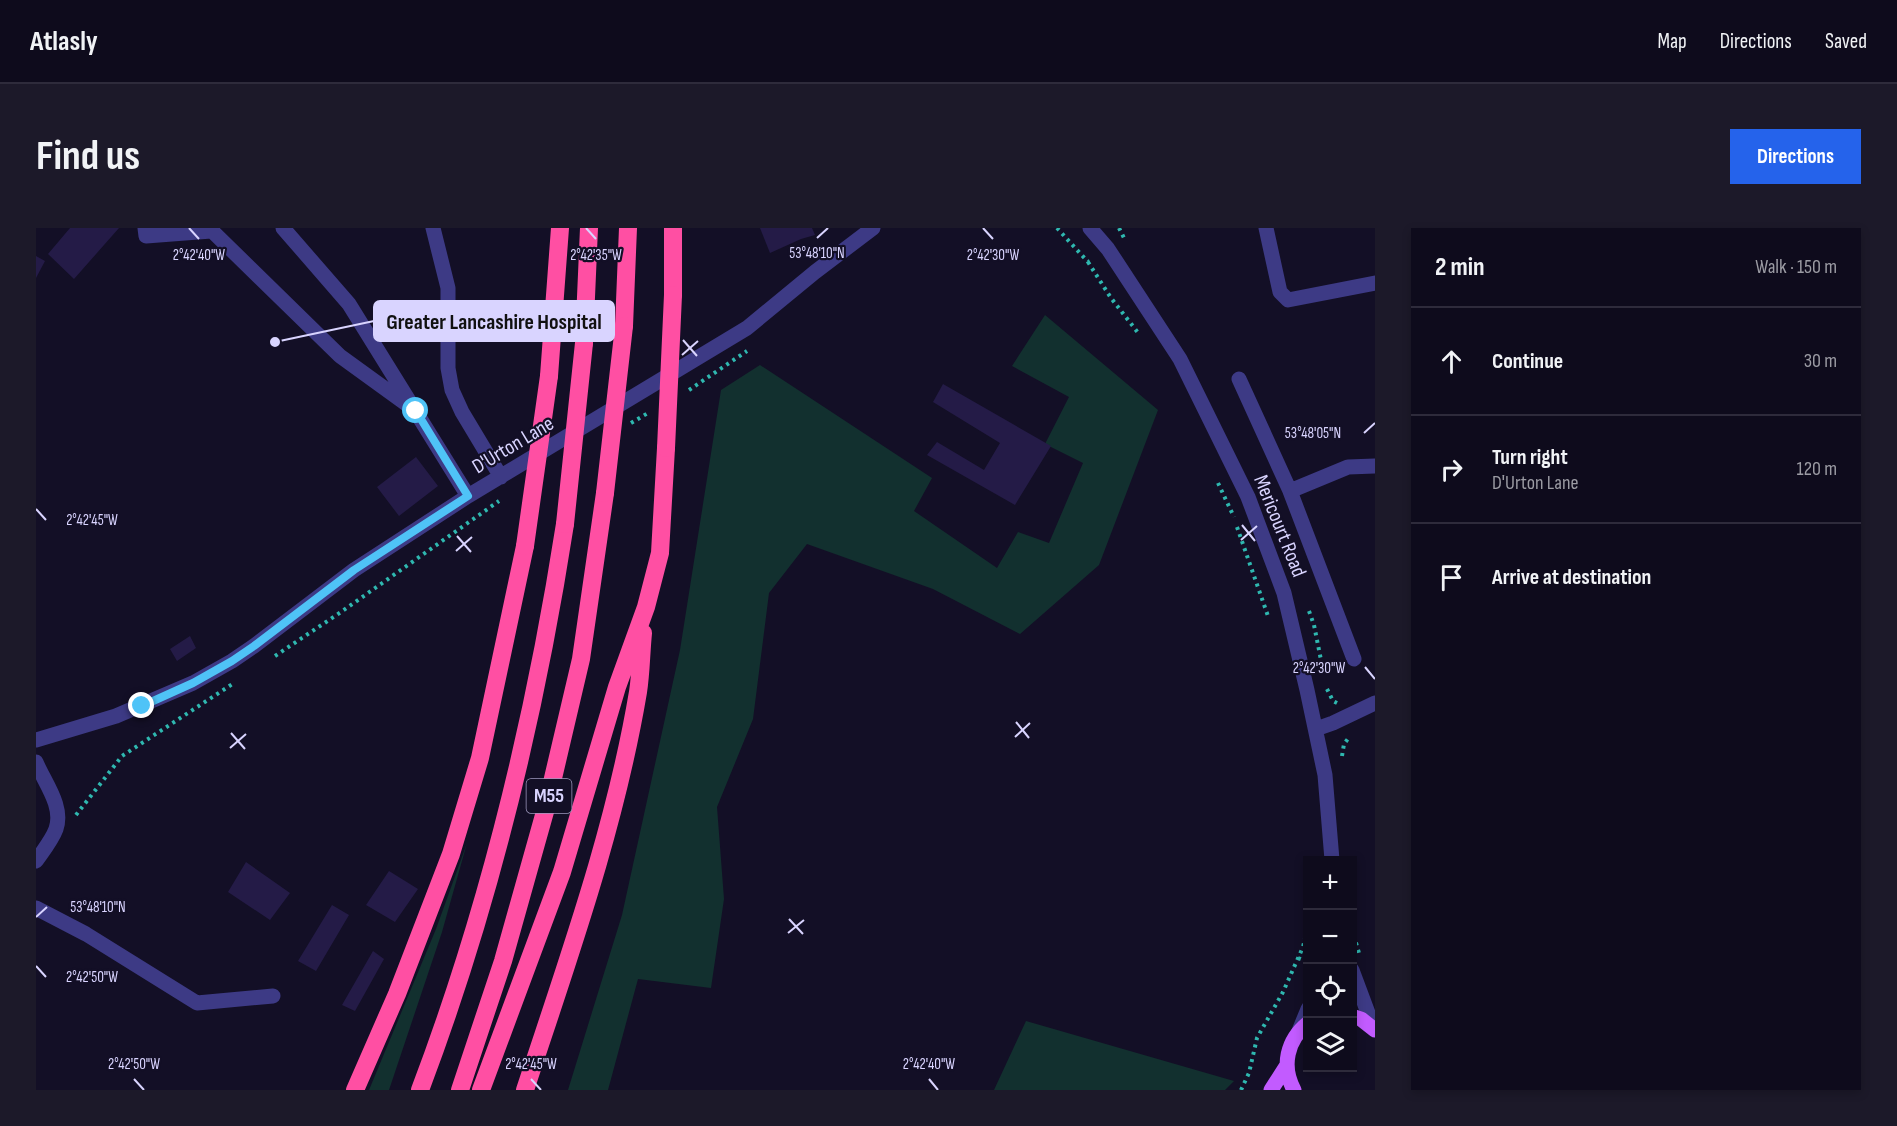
<!DOCTYPE html>
<meta charset="utf-8">
<style>
body{margin:0;font-family:"Sofia Sans Condensed",sans-serif;background:#1c1929;color:#f1f3f6}
.controls{position:absolute;right:18px;bottom:18px;display:grid;overflow:hidden;border-radius:0px;box-shadow:0 3px 9px #0003}
.controls button{width:54px;height:54px;display:grid;place-items:center;padding:0;border:0;border-bottom:2px solid #2e2b3b;background:#0e0b1c;color:#f1f3f6;font:30px sans-serif}
.stop{position:absolute;width:18px;height:18px;margin:-14px;border:4px solid #4fc3f7;border-radius:50%;background:#fff}
.stop.end{background:#4fc3f7;border-color:#fff;box-shadow:0 2px 6px #0008}
.list{margin:0;padding:0;list-style:none}
h2{display:flex;justify-content:space-between;align-items:center;height:78px;margin:0;padding:0 24px;font-size:26px}
h2 small{font-size:20px;font-weight:400;color:#9b9ba3}
.list li{display:grid;grid-template-columns:39px 1fr auto;gap:18px;align-items:center;box-sizing:border-box;height:108px;padding:0 24px;border-top:2px solid #2e2b3b}
.list b{display:block;font-size:22px;white-space:nowrap}
.list p{margin:0;font-size:20px;white-space:nowrap;color:#9b9ba3}
.list em{font-size:20px;font-style:normal;color:#9b9ba3}
.icon{flex:none;width:33px;height:33px;fill:none;stroke:currentColor;stroke-width:2;stroke-linecap:round;stroke-linejoin:round}
.map{position:relative;flex:none;width:1339px;height:862px;overflow:hidden;border-radius:0px}
header{display:flex;align-items:center;gap:36px;box-sizing:border-box;height:84px;padding:0 30px;background:#0e0b1c;border-bottom:2px solid #2e2b3b}
header strong{font-size:28px}
nav{display:flex;gap:33px;margin-inline-start:auto;font-size:21px}
.intro{display:flex;align-items:center;justify-content:space-between;box-sizing:border-box;height:144px;padding:0 36px}
h1{margin:0;font-size:42px}
.button{padding:15px 27px;border-radius:0px;background:#2563eb;color:#fff;font-size:21px;font-weight:700}
main{display:flex;gap:36px;padding:0 36px}
aside{flex:1;background:#0e0b1c;border-radius:0px;box-shadow:0 3px 9px #0003}
.map>svg:first-child{display:block}
.green{fill:#12302f}
.building{fill:#241b47}
.lines{fill:none;stroke-linecap:round;stroke-linejoin:round}
.path{stroke:#2fb8b0;stroke-width:4;stroke-dasharray:3 4.5;stroke-linecap:butt}
.minor{stroke:#3d3a85;stroke-width:15}
.major{stroke:#c25bff;stroke-width:15}
.highway{stroke:#ff4fa3;stroke-width:18}
.highway-bridge{stroke:#ff4fa3;stroke-width:18}
.route{stroke:#4fc3f7;stroke-width:8}
.ticks{fill:none;stroke:#d9d4ff;stroke-width:2}
.labels{text-anchor:middle;dominant-baseline:central;stroke-width:4.5;stroke-linejoin:round;paint-order:stroke}
.shield{fill:#130f26;stroke:#9e99be;stroke-width:1.5}
.shield-label{font-size:20px;font-weight:bold;fill:#d9d4ff}
.street-label{font-size:21px;fill:#d9d4ff;stroke:#130f26}
.ticks-label{font-size:15px;text-anchor:middle;fill:#d9d4ff;stroke:#130f26;stroke-width:4.5;stroke-linejoin:round;paint-order:stroke}
.leader{fill:none;stroke:#d9d4ff;stroke-width:2}
.callout-dot{fill:#d9d4ff;stroke:#130f26;stroke-width:2}
.callout{fill:#d9d4ff;stroke:#d9d4ff;stroke-width:2}
.callout-label{font-size:22px;text-anchor:middle;font-weight:bold;fill:#111}
</style>
<header>
<strong>Atlasly</strong>
<nav><a>Map</a><a>Directions</a><a>Saved</a></nav>
</header>
<div class="intro"><h1>Find us</h1><a class="button">Directions</a></div>
<main>
<div class="map">
<svg width="1339" height="862" viewBox="0 0 1339 862">
<rect width="100%" height="100%" fill="#130f26"/>
<!-- green -->
<path class="green" d="M1009 87 1122 182 1063 337 984 406 897 361 771 316 733 365 717 491 681 579 688 671 675 760 602 751 572 862H532L586 687 644 422 685 162 724 137 896 250 878 283 961 340 982 304 1013 315 1047 235 1009 216 1033 169 976 138Z
M431 615 406 704 353 862H333L400 701Z
M990 793 1198 853 1189 862H958Z"/>
<!-- building -->
<path class="building" d="M34 0H83L38 51 12 26Z
M724 0H776L779 7 765 11 734 25Z
M0 28 9 33 0 50Z
M907 156 1015 218 979 277 891 227 901 214 948 242 964 215 897 174Z
M380 229 402 258 363 288 341 259Z
M154 408 160 420 141 433 134 421Z
M210 634 254 665 234 692 192 664Z
M353 643 382 661 359 694 330 677Z
M296 677 313 687 280 743 262 733Z
M337 723 348 731 319 783 306 777Z"/>
<g class="lines">
<!-- path -->
<path class="path" d="M1021 0 1052 34 1054 33
M1083 0 1088 10
M1052 34 1075 70 1103 106
M653 162 711 123
M595 195 612 185
M1182 255 1198 289
M1201 299 1233 391
M1273 383 1278 397 1287 442
M239 428 305 384 463 273
M1291 461 1297 473 1301 475
M1306 528 1308 516 1314 508
M40 587 86 528 198 455
M1316 685 1318 708 1323 725
M1262 730 1272 734
M1205 862 1213 845 1221 810 1247 764 1267 719 1272 697"/>
<!-- minor -->
<path class="minor" d="M109 0 110 8 175 3
M173 0 304 128 373 178
M247 0 313 76 432 268
M397 0 412 60V140L416 162 426 184 465 249
M1054 0 1072 21 1144 131 1212 269 1248 365 1271 462 1289 547 1296 632
M1230 0 1244 64 1252 72 1339 55
M1203 151 1254 263 1318 431
M1254 263 1312 239 1339 238
M1280 501 1297 495 1339 475
M0 512 80 488 157 455 196 433 218 418 318 342 432 268 711 100 779 44 837 0
M0 534C8 554 28 578 20 601 16 612 7 623 0 633
M0 680 50 706 161 775 237 768
M1316 742 1338 801
M1263 803 1272 781"/>
<!-- major -->
<path class="major" d="M1316 788 1325 791 1339 802
M1235 862 1251 837
M1258 862C1245 838 1251 812 1272 795"/>
<!-- highway -->
<path class="highway" d="M637 67V0
M588 98 592 0
M548 115 553 0
M513 148 524 0
M319 862 361 766 415 626 444 530 489 318
M384 862C453 680 499 489 529 296
M424 862 467 733 510 580 545 431 569 265
M445 862 526 644 581 459 610 379 624 325 630 220
M489 862C532 731 579 601 602 464 605 445 605 425 607 405"/>
<!-- highway-bridge -->
<path class="highway-bridge" d="M630 220 637 67
M569 265 588 98
M529 296 548 115
M489 318 513 148"/>
</g>
<g class="lines">
<!-- route -->
<path class="route" d="M106 478 157 455 196 433 218 418 318 342 432 268 380 183"/>
</g>
<!-- ticks -->
<path class="ticks" d="M153 0 163 11M550 0 560 11M947 0 957 11M781 10 792 0M647 112 661 128M646 127 662 113M1328 205 1339 195M0 281 10 292M1206 297 1219 313M421 308 435 324M1205 312 1221 298M420 323 436 309M1329 439 1339 451M980 494 993 510M195 505 209 521M979 509 994 495M194 520 210 506M0 689 11 679M753 691 767 706M752 705 768 692M0 738 10 749M98 851 108 862M495 851 505 862M893 851 902 862"/>
<g class="labels">
<!-- shield labels -->
<rect class="shield" x="490.5" y="551" width="45" height="34" rx="4.5"/>
<g class="shield-label">
<text x="513" y="568">M55</text>
</g>
<!-- street labels -->
<g class="street-label">
<text transform="translate(477 217) rotate(-31)">D'Urton Lane</text>
<text transform="translate(1244 298) rotate(68)">Mericourt Road</text>
</g>
</g>
<g class="ticks-label">
<text x="781" y="30">53°48'10"N</text>
<text x="163" y="32">2°42'40"W</text>
<text x="560" y="32">2°42'35"W</text>
<text x="957" y="32">2°42'30"W</text>
<text x="1277" y="210">53°48'05"N</text>
<text x="56" y="297">2°42'45"W</text>
<text x="1283" y="445">2°42'30"W</text>
<text x="62" y="684">53°48'10"N</text>
<text x="56" y="754">2°42'50"W</text>
<text x="98" y="841">2°42'50"W</text>
<text x="495" y="841">2°42'45"W</text>
<text x="893" y="841">2°42'40"W</text>
</g>
<!-- callouts -->
<path class="leader" d="M239 114L338 93"/>
<circle class="callout-dot" cx="239" cy="114" r="6"/>
<rect class="callout" x="338" y="73" width="240" height="40" rx="6"/>
<g class="callout-label">
<text x="458" y="101">Greater Lancashire Hospital</text>
</g>
</svg>
<div class="controls">
<button>+</button>
<button>−</button>
<button><svg class="icon" aria-label="locate" viewBox="0 0 24 24"><circle cx="12" cy="12" r="6"/><path d="M12 2v4M12 18v4M2 12h4M18 12h4"/></svg></button>
<button><svg class="icon" aria-label="layers" viewBox="0 0 24 24"><path d="M12 4l9 5-9 5-9-5zM3 14l9 5 9-5"/></svg></button>
</div>
<div class="stop" style="left:380px;top:183px"></div>
<div class="stop end" style="left:106px;top:478px"></div>
</div>
<aside>
<h2>2 min<small>Walk · 150 m</small></h2>
<ul class="list">
<li><svg class="icon" aria-label="ahead" viewBox="0 0 24 24"><path d="M12 20V5M6 11l6-6 6 6"/></svg><div><b>Continue</b></div><em>30 m</em></li>
<li><svg class="icon" aria-label="right" viewBox="0 0 24 24"><path d="M7 20v-9h11M14 6l5 5-5 5"/></svg><div><b>Turn right</b><p>D'Urton Lane</p></div><em>120 m</em></li>
<li><svg class="icon" aria-label="arrive" viewBox="0 0 24 24"><path d="M6 21V4h12l-3 4 3 4H6"/></svg><div><b>Arrive at destination</b></div></li>
</ul>
</aside>
</main>
